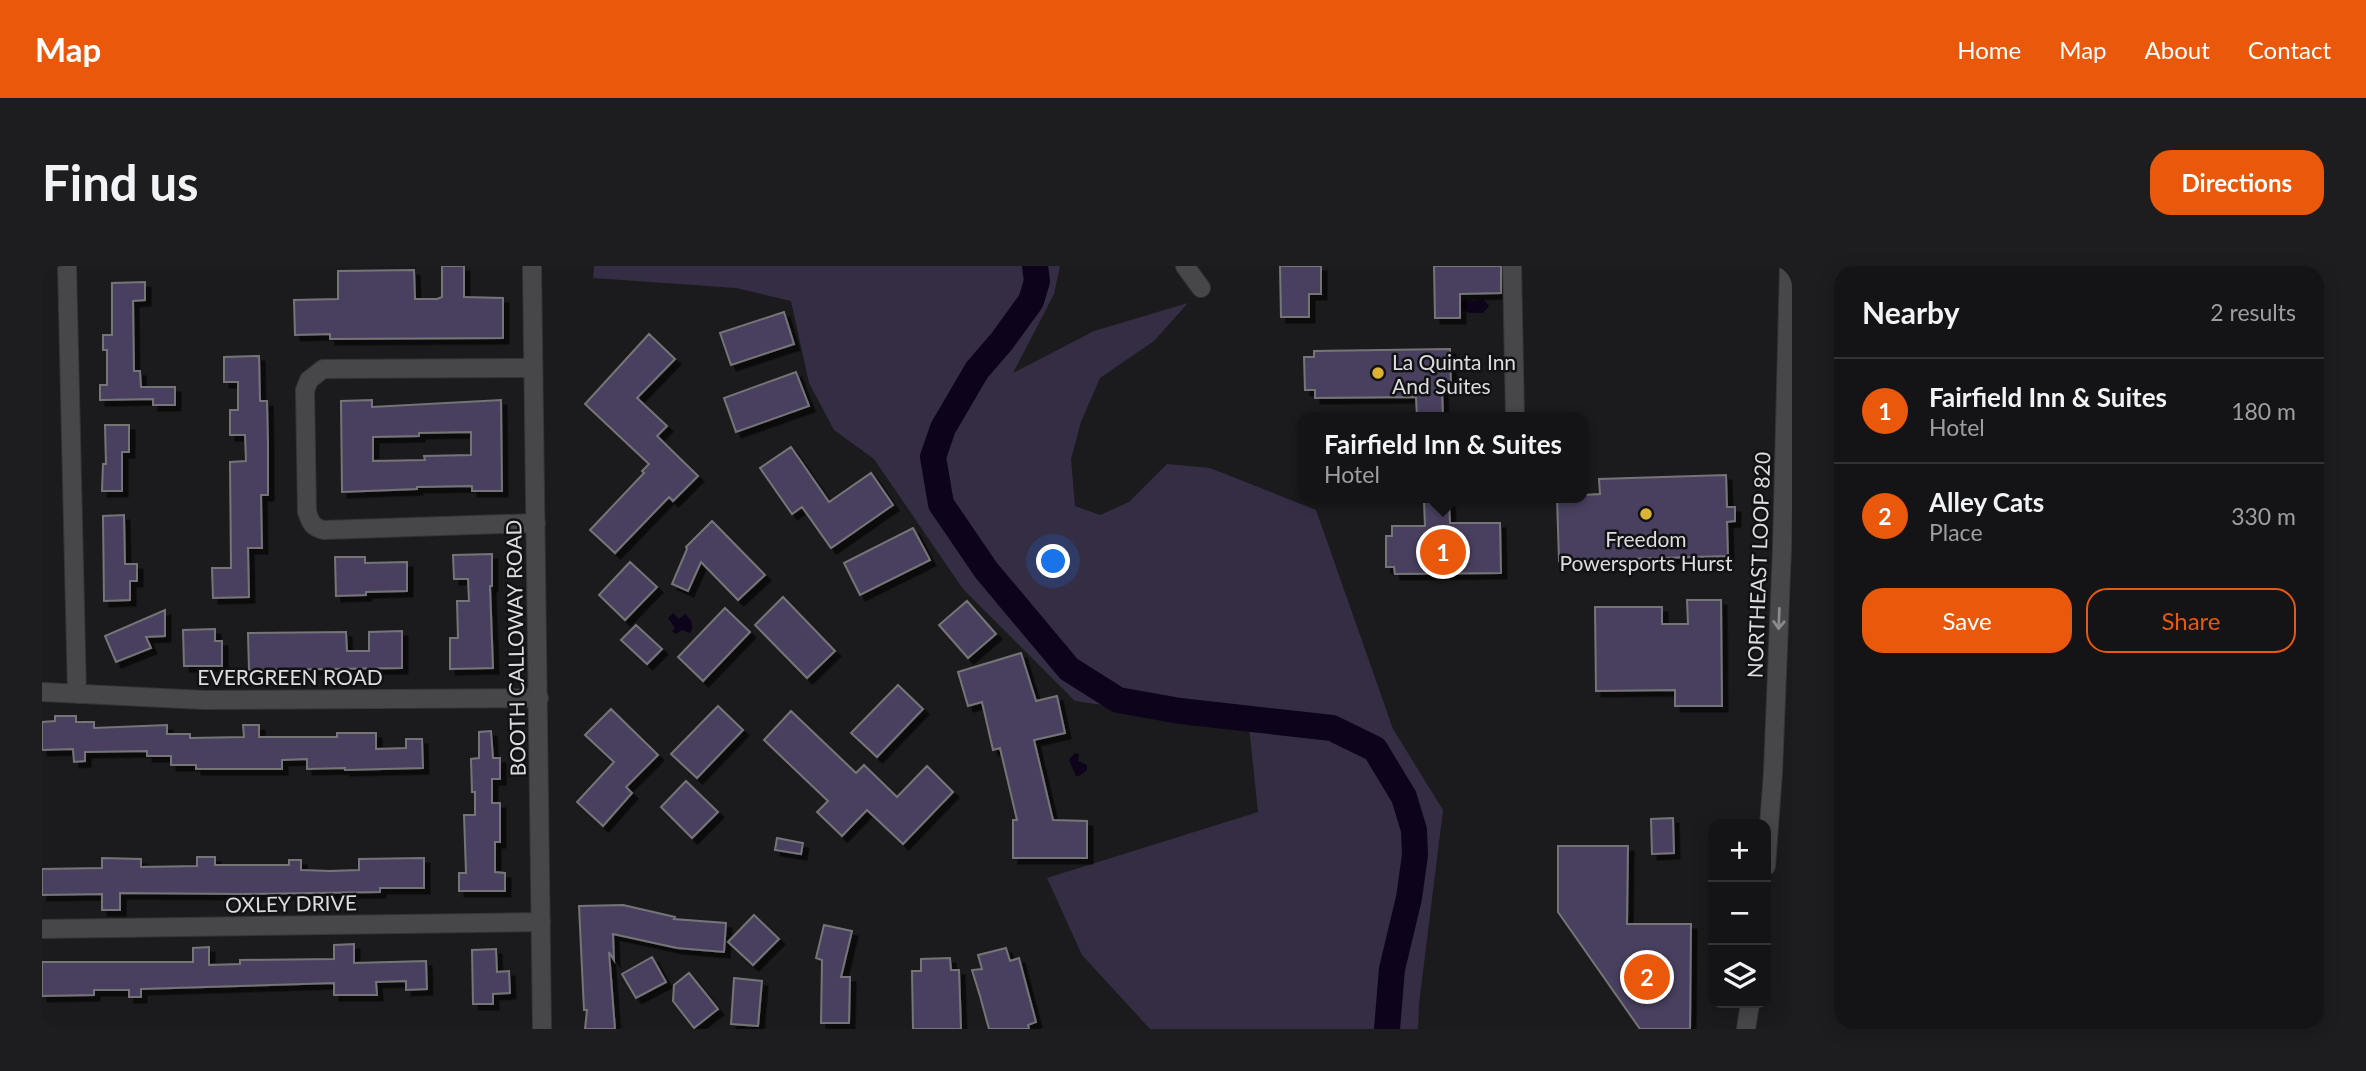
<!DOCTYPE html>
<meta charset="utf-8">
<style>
body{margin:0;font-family:Lato,sans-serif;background:#1d1d1f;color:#f1f3f6}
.controls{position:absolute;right:21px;bottom:21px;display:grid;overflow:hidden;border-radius:14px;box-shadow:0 4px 18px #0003}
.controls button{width:63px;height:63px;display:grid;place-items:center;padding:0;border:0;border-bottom:2px solid #333335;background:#141416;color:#f1f3f6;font:35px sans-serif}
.you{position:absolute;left:1012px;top:296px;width:24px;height:24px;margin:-18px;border:5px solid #fff;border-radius:50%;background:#1a73e8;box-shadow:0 0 0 10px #1a73e833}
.badge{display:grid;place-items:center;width:46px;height:46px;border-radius:50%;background:#ea580c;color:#fff;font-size:23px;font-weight:700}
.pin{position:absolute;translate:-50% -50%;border:4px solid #fff;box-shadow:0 2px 7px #0006}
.popup{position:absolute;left:1256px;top:146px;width:290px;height:91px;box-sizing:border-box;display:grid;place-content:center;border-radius:14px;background:#141416;filter:drop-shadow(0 2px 5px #0005);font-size:23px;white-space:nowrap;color:#9d9ea1}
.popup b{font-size:26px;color:#f1f3f6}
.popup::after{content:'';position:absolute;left:50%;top:100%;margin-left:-14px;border:14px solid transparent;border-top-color:#141416}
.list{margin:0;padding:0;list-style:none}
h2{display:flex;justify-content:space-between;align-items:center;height:91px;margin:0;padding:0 28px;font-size:30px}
h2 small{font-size:23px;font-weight:400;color:#9d9ea1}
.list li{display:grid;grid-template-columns:46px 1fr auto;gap:21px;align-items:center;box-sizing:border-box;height:105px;padding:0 28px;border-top:2px solid #333335}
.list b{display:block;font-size:26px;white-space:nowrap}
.list p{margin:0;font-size:23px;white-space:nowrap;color:#9d9ea1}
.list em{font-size:23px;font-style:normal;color:#9d9ea1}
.actions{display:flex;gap:14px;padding:21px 28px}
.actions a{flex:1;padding:16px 0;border:2px solid #ea580c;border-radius:21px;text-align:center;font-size:24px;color:#ea580c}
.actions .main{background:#ea580c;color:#fff}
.icon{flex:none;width:38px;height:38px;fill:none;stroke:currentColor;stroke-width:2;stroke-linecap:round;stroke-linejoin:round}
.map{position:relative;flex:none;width:1750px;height:763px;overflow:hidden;border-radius:21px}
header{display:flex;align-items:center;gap:42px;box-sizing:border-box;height:98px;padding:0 35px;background:#ea580c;color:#fff}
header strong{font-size:33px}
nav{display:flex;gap:38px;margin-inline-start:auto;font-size:24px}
.intro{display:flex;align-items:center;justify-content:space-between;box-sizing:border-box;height:168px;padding:0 42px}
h1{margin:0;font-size:49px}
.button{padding:18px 32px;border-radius:21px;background:#ea580c;color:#fff;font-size:24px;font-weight:700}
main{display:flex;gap:42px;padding:0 42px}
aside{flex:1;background:#141416;border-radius:21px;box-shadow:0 4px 18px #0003}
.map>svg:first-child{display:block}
.green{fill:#352d44}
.water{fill:#0d041c}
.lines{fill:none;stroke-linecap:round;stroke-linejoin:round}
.river{stroke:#0d041c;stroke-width:26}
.building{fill:#4a405f;stroke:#757477;stroke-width:2;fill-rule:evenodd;filter:url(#shadow)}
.street-casing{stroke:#353536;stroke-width:20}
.secondary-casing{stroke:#353536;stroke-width:20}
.street{stroke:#474649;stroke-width:18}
.secondary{stroke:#474649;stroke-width:18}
.oneway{stroke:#8a8a8c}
.poi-dot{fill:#dbb233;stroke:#121214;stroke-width:2.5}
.labels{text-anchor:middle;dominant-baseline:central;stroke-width:5;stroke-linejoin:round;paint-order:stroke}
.poi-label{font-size:21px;fill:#dddcde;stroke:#121214;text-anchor:start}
.street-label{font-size:21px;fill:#dddcde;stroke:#121214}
</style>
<header>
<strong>Map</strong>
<nav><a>Home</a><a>Map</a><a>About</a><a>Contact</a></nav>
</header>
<div class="intro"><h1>Find us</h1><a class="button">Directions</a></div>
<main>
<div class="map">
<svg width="1750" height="763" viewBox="0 0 1750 763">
<defs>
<filter id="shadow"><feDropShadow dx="5.5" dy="5.5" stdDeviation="0" flood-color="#0009"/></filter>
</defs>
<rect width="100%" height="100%" fill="#1b1b1d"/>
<!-- green -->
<path class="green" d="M552 0H1018L1012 28 971 107 1052 65 1146 37 1112 75 1058 112 1039 156 1029 193 1033 240 1058 249 1087 236 1125 198 1168 202 1274 244 1351 463 1401 544 1377 738 1376 763H1108L1040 689 1005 612 1216 546 1207 460 1033 435 921 323 832 193 792 164 767 117 749 35 694 22 551 12Z"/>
<!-- water -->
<path class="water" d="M1441 33 1447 40 1441 47H1428L1421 44 1419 38 1423 34 1432 35Z
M631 347 637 353 643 348C649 353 653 359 648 367L640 364 634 368 630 365 633 362 626 352Z
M1033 487 1037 488 1036 495 1045 499V504L1037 510H1034L1027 494Z"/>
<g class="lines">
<!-- river -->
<path class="river" d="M993 0 995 15 989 35 960 75 935 104 901 162 891 191 899 238 944 304 1027 403 1076 434 1138 445 1290 462 1333 483 1362 531 1372 564 1373 589 1367 632 1350 703 1345 763"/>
</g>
<!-- building -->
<path class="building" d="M400 0H422V31L461 32V72L288 73V68L253 69 252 34 296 33V5L372 4 373 33H395L400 31Z
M1238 0H1279V28H1267V51H1239Z
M1392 0H1459V27L1418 28V52H1393Z
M103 16V34L91 35 92 105H98L99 121H133V139H111V133L58 134V119H65V84H61V69H70V17Z
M742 46 752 78 689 99 678 67Z
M607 68 633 93 595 132 625 160 615 170 656 210 631 235 627 231 573 287 548 264 602 207 600 205 607 198 543 138Z
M1408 83 1409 123H1400L1401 151H1375L1374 131 1273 132V124H1263L1262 91H1272V85Z
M217 90 218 135H225L226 178V229H219L220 282H206L207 331 171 332 170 302H189L188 196 204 195 203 169H188V144H196V116H182V91Z
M754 106 767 140 694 166 682 132Z
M330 134V141L459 134 460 225H430V220L375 221V223L300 226 299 135ZM429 166V189L382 190 383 194 331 195V171L377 170V167Z
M63 159H87V186H80V225H60L61 198H64Z
M749 181 787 236 829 207 851 239 789 282 760 241 750 248 718 202Z
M1684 209 1685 241H1693V255L1685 256 1686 290 1517 295 1515 232H1541V229L1558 228 1557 213Z
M1382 236H1407L1408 257H1458L1459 307 1353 308 1352 301H1344V270H1350V260H1383Z
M82 249 83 298H95V315H88V334L62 335 61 250Z
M670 255 723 309 696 334 659 296 646 325 630 318 645 283 644 281Z
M871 262 888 294 818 329 802 297Z
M450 288V320H448L451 402 408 403V372H416L415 335H427L426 313H412L411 289Z
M293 291H323V297L365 296V325L324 326V329L294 330Z
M588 296 615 321 583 354 557 329Z
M741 331 793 385 765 412 713 359Z
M1645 334H1679L1680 440H1633V424L1554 425 1553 341H1620V358H1646Z
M925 335 954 368 926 392 897 359Z
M683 342 708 366 661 415 636 391Z
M123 344V370L104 371 109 382 74 396 63 370Z
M594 359 620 383 605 398 579 374Z
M173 363V375H180V400H142L141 364Z
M360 365V402L207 404 206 367 304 366 305 385H327V366Z
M979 387 994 435 1015 430 1023 467 992 474 1011 554 1045 555V592H971V554H975L958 482 951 484 940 436 926 440 916 406Z
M856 419 881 443 835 491 809 467Z
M676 440 701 464 655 512 629 488Z
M569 443 616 489 584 521 590 527 561 560 535 536 572 496 543 469Z
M749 445 814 507 822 499 855 531 885 500 911 526 861 578 825 544 800 570 775 546 786 535 722 474Z
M13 450H34V456H52V462L125 459V468H148V472L202 471 201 459H217V471H295V467H334V483L364 482V473H380L381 502 303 504V502L265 503V493L240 494V503H154V499H129V490H105V485L43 486V495L32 496 31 483 0 484V456L13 455Z
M449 465 451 492H458V513H450V537H458V576H453V606L463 607V625H417V607H424L422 549H433V526H430L429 493 437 492V466Z
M644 515 676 546 650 572 619 541Z
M1631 552 1632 587 1610 588 1609 553Z
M735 572 761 577 759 588 733 584Z
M1516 580H1586L1585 658H1649L1648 763H1598L1516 646Z
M155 591H173V599H247V594H259V604L288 605 317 604V593L382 592V622H338V626L201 628 78 627V644H60V628L0 629V603L60 602V592L99 593V601L155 600Z
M581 639 633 651 632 653 684 657 682 686 635 682 571 668 572 694 567 686 573 763H543L545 744H542L537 640Z
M712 649 737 673 711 699 686 676Z
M782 659 810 665 799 711H808L807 757H779L780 694 774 692Z
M312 678V697L384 695 385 723 364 724V715L334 716 335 729H292V717L99 723V731H87V724H52V729L0 730V696H151V682L167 681V699L198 698V694L292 693V679Z
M964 682 968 695 977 692 994 756 986 759 987 763H947L938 730 930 704 940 703 936 689Z
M454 683 455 706 467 705 468 727 451 728V738H431L430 684Z
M610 691 624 716 594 732 580 708Z
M908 692 909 704H917L919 763H871L870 705H879V693Z
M647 707 676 743 652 762 631 735 632 719Z
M692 712 720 715 716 760 689 758Z"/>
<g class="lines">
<defs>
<path id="street" d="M25 0 35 428
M1143 0 1159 22
M1470 0 1473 151
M491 102 281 103 267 114 263 124 265 246C269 257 270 261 282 264L494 257
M0 426 163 434 497 432
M0 663 499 656"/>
<path id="secondary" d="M490 0 500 763
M1724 600 1731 506 1740 283 1747 0
M1704 763 1708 737"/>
</defs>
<!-- street casing -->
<use href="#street" class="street-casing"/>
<!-- secondary casing -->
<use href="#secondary" class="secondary-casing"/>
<!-- street -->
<use href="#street" class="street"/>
<!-- secondary -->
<use href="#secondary" class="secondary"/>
</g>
<!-- one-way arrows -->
<defs><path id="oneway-shaft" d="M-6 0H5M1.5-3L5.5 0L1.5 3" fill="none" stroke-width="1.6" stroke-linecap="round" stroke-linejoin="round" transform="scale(1.75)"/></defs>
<use class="oneway" href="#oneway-shaft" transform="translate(1737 353) rotate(92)"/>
<!-- markers -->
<g class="poi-dot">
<circle cx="1336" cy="107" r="7"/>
<circle cx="1604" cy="248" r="7"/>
</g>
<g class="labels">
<!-- poi labels -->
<g class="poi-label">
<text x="1350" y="95">La Quinta Inn<tspan x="1350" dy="24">And Suites</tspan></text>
<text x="1604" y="272" text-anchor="middle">Freedom<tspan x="1604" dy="24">Powersports Hurst</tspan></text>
</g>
<!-- street labels -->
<g class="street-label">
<text transform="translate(1716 299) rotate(-88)">NORTHEAST LOOP 820</text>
<text transform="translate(473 382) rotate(-91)">BOOTH CALLOWAY ROAD</text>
<text x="248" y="410">EVERGREEN ROAD</text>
<text transform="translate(249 637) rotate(-1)">OXLEY DRIVE</text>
</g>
</g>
</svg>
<div class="controls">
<button>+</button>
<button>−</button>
<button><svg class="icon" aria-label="layers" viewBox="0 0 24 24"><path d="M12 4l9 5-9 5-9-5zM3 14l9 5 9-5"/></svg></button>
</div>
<div class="you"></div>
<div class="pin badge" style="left:1401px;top:286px">1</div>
<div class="popup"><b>Fairfield Inn &amp; Suites</b>Hotel</div>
<div class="pin badge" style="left:1605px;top:711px">2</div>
</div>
<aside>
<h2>Nearby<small>2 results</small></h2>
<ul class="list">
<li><span class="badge">1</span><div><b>Fairfield Inn &amp; Suites</b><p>Hotel</p></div><em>180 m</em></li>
<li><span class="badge">2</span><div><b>Alley Cats</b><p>Place</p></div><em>330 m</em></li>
</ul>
<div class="actions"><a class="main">Save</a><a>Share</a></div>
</aside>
</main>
